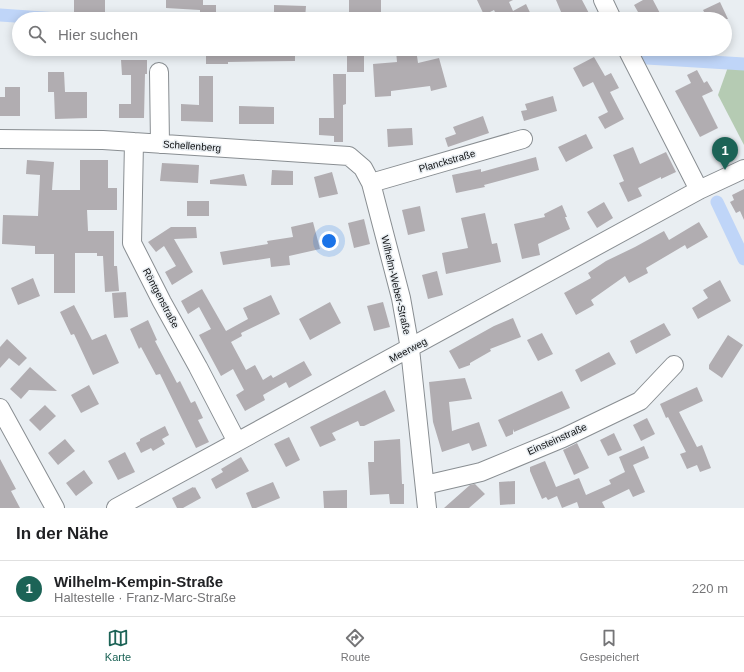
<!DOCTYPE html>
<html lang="de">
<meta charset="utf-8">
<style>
body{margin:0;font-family:Helvetica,sans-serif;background:#f6f6f6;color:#202124}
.you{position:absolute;left:329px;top:241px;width:14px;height:14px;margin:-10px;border:3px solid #fff;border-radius:50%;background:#1a73e8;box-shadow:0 0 0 6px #1a73e833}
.badge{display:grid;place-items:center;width:26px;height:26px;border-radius:50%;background:#1c6356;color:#fff;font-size:13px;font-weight:700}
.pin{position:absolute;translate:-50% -33px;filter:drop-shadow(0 1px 2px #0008)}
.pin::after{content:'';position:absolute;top:21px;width:14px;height:12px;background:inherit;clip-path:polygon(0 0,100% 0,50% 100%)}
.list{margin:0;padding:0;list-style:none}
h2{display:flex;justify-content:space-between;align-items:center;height:52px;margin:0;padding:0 16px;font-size:17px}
h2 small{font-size:13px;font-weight:400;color:#757577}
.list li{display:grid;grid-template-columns:26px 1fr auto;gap:12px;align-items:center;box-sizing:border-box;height:56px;padding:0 16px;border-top:1px solid #e0e0e0}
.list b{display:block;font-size:15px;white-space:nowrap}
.list p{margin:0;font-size:13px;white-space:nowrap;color:#757577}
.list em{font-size:13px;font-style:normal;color:#757577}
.icon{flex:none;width:22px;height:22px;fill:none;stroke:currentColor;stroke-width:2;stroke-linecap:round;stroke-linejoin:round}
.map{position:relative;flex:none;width:744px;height:508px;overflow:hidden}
.search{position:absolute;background:#fff;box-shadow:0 2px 10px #0003;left:12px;right:12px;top:12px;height:44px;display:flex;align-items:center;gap:10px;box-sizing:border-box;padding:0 14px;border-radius:22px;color:#757577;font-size:15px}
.sheet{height:108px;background:#fff}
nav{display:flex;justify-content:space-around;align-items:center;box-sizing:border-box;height:56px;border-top:1px solid #e0e0e0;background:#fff;font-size:11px;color:#757577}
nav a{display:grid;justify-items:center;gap:2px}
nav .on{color:#1c6356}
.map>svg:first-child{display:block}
.green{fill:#b5cbb3}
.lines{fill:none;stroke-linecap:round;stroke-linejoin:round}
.canal{stroke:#bfd5f8;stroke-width:13}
.building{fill:#b1adb1}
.minor-casing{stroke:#898e92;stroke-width:20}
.minor{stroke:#fff;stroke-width:18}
.labels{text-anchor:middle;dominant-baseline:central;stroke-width:3;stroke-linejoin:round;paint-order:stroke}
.street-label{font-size:10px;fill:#0f1113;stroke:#e9eef2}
</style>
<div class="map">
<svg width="744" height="508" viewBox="0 0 744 508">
<rect width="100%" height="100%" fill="#e9eef2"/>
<!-- green -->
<path class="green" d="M728 67 744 68V145L718 95Z"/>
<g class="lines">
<!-- canal -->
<path class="canal" d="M0 15 58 19
M647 58 744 64
M717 202 744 259"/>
</g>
<!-- building -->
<path class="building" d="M74 0H105V15L74 14Z
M166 0H203V5H216V18L200 17V10L166 8Z
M349 0H381V19H349Z
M477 0H513L509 2 513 11 526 4 533 19H497L498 18 494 10 484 15Z
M556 0H582L592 19H564Z
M643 0H653L663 19H642L634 5Z
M720 2 728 19H708L703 10Z
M274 5 306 6 305 19H274Z
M206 49H295V61L228 62V64H206Z
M347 49H364V72H347Z
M410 49H416L418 63 439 58 447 87 431 91 430 86 391 91V96L375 97 373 64 397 62 396 51Z
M594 57 605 76 611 73 619 88 610 92 624 119 605 129 598 117 608 112 593 82 583 87 573 68Z
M121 60H147V74H145L144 118H119V104H131V75H122Z
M697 70 704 83 707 81 713 91 702 96 718 128 700 137 675 91 691 83 687 75Z
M48 72H64L65 92H87V118L55 119 54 92H48Z
M333 74H346V104L343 105V142H334V136L319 135V118H334Z
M199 76H213V122L181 121V104L199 105Z
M5 87H20V116H0V97H5Z
M553 96 557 111 524 121 521 111 527 110 525 104Z
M239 106 274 107V124H239Z
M483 116 489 133 448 147 445 138 456 134 453 127Z
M412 128 413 145 388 147 387 129Z
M586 134 593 148 566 162 558 147Z
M633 147 640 164 666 152 676 172 661 179V177L638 188 642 196 628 202 619 183 624 181 613 155Z
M536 157 539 170 484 185 485 187 456 193 452 175 481 169V172Z
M27 160 54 162 52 190H80V160H108V188H117V210H87L88 231H114V266H117L119 291 105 292 103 256H97V253H75V293H54V254H35V246L2 244 3 215 38 216 40 175 26 174Z
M162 163 199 165 198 183 160 181Z
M272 170 293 171V185H271Z
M332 172 338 194 319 198 314 177Z
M244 174 247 186 210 184V180Z
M744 189V220L740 211 736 213 730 202 734 200 732 195Z
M187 201H209V216H187Z
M604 202 613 218 597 228 587 212Z
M562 205 567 217H565L570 229 538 244 540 255 522 259 514 224 545 217 544 214Z
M420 206 425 231 408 235 402 210Z
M485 213 492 244 497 243 501 262 446 274 442 253 468 248 461 218Z
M364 219 370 244 354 248 348 223Z
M313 222 320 249 289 256 290 265 271 267 270 258 223 265 220 252 268 244 267 241 293 237 291 227Z
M699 222 708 237 687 249 685 245 646 268 648 273 629 283 625 276 591 300 594 305 576 315 564 293 591 278 588 273 606 261 635 247 664 231 669 240Z
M171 227H196L197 238 174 239 193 272 172 285 165 272 176 266 164 246 156 252 148 242Z
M437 271 443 295 428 299 422 275Z
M33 278 40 296 18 305 11 288Z
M720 280 731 301 698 319 692 308 708 298 703 290Z
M202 289 226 331 248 319 243 308 271 295 280 314 241 333 242 336 231 342 246 370 255 365 263 380 271 375 273 378 304 361 312 375 289 388 286 382 263 395 265 400 245 411 236 395 244 390 233 369 221 376 199 335 211 329 199 307 188 314 181 301Z
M126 292 128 317 114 318 112 293Z
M330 302 341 323 310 340 299 319Z
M383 302 390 327 374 331 367 306Z
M74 305 92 340 106 334 119 363 93 375 74 334 71 335 60 312Z
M513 318 521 337 490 349 491 351 470 363V365L459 369 449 351 494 326Z
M148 320 157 340 155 341 177 383 180 381 191 403 195 401 203 418 198 420 209 442 196 448 160 374 156 375 141 347 139 349 130 329Z
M664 323 671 335 636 354 630 341Z
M542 333 553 354 538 361 527 340Z
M728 335 743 345 722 378 709 369V365Z
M7 339 27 358 19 366 9 358 0 368V347Z
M609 352 616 364 581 382 575 370Z
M30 367 57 391 29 390 21 399 10 389Z
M465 378 472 399 449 402 452 431 479 422 487 446 472 451 469 443 442 452 433 422 429 382Z
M89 385 99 404 81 413 71 395Z
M697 387 703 401 679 412 697 447 702 445 711 468 700 472 697 465 687 469 680 454 686 452 668 417 666 418 660 404Z
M385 390 395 411 364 426H360L358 421 332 433 336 440 320 447 310 427Z
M562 391 570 408 514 432 513 429V434L506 437 498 420Z
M45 405 56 416 40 431 29 420Z
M647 418 655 434 641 441 633 425Z
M165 426 169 435 162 439 165 444 153 451 151 448 141 453 136 443 140 441V439Z
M614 433 622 450 608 456 600 440Z
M289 437 300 460 286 467 274 444Z
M65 439 75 451 58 465 48 453Z
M400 439 402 484H404V504H390L389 494 370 495 368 462H374V441Z
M577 443 589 468 574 475 563 450Z
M644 446 649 458 633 465 645 492 633 497 629 489 602 502 605 508H579L577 502 562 508 557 496 548 500 546 497 542 499 530 471V467L545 461 556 487 579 478 586 495 611 484 609 480 625 472 619 457Z
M125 452 135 472 118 480 108 461Z
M241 457 249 471 216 489 211 479 223 472 221 469Z
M0 459 16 489 11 491 20 508H0Z
M84 470 93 483 76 496 66 483Z
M515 481V504L500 505 499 482Z
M273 482 280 498 256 508H252L246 493Z
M475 484 485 494 469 508H444L470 485Z
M193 487 194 488 195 487 201 498 183 508H177L172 498Z
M347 490V508H324L323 491Z"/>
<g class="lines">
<defs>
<path id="minor" d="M603 0 612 19
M627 49 699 190
M159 72 160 144
M0 139 103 140 349 156 363 168 371 183 401 298 410 349 427 508
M134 142 132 243 162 302 198 367 237 442
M371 183 523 139
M0 408 55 508
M425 485 481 472 563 438 640 401 674 365
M116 508 699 190 744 169"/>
</defs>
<!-- minor casing -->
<use href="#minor" class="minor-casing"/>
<!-- minor -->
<use href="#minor" class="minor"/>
</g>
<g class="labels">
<!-- street labels -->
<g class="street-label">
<text transform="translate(192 146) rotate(4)">Schellenberg</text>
<text transform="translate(447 161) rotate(-16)">Planckstraße</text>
<text transform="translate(396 285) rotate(77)">Wilhelm-Weber-Straße</text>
<text transform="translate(161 298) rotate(62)">Röntgenstraße</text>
<text transform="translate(408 350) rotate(-28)">Meerweg</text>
<text transform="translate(557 439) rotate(-24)">Einsteinstraße</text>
</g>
</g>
</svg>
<div class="you"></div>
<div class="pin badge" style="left:725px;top:170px">1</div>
<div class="search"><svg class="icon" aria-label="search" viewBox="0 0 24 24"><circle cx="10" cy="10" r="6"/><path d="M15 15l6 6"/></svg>Hier suchen</div>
</div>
<section class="sheet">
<h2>In der Nähe<small></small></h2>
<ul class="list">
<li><span class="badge">1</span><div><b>Wilhelm-Kempin-Straße</b><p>Haltestelle · Franz-Marc-Straße</p></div><em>220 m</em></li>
</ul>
</section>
<nav>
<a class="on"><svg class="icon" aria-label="map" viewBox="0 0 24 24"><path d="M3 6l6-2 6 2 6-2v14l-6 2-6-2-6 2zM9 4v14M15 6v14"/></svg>Karte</a>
<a><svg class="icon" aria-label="directions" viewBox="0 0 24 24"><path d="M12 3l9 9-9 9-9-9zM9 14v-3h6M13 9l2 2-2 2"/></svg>Route</a>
<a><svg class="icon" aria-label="saved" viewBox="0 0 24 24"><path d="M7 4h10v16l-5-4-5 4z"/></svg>Gespeichert</a>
</nav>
